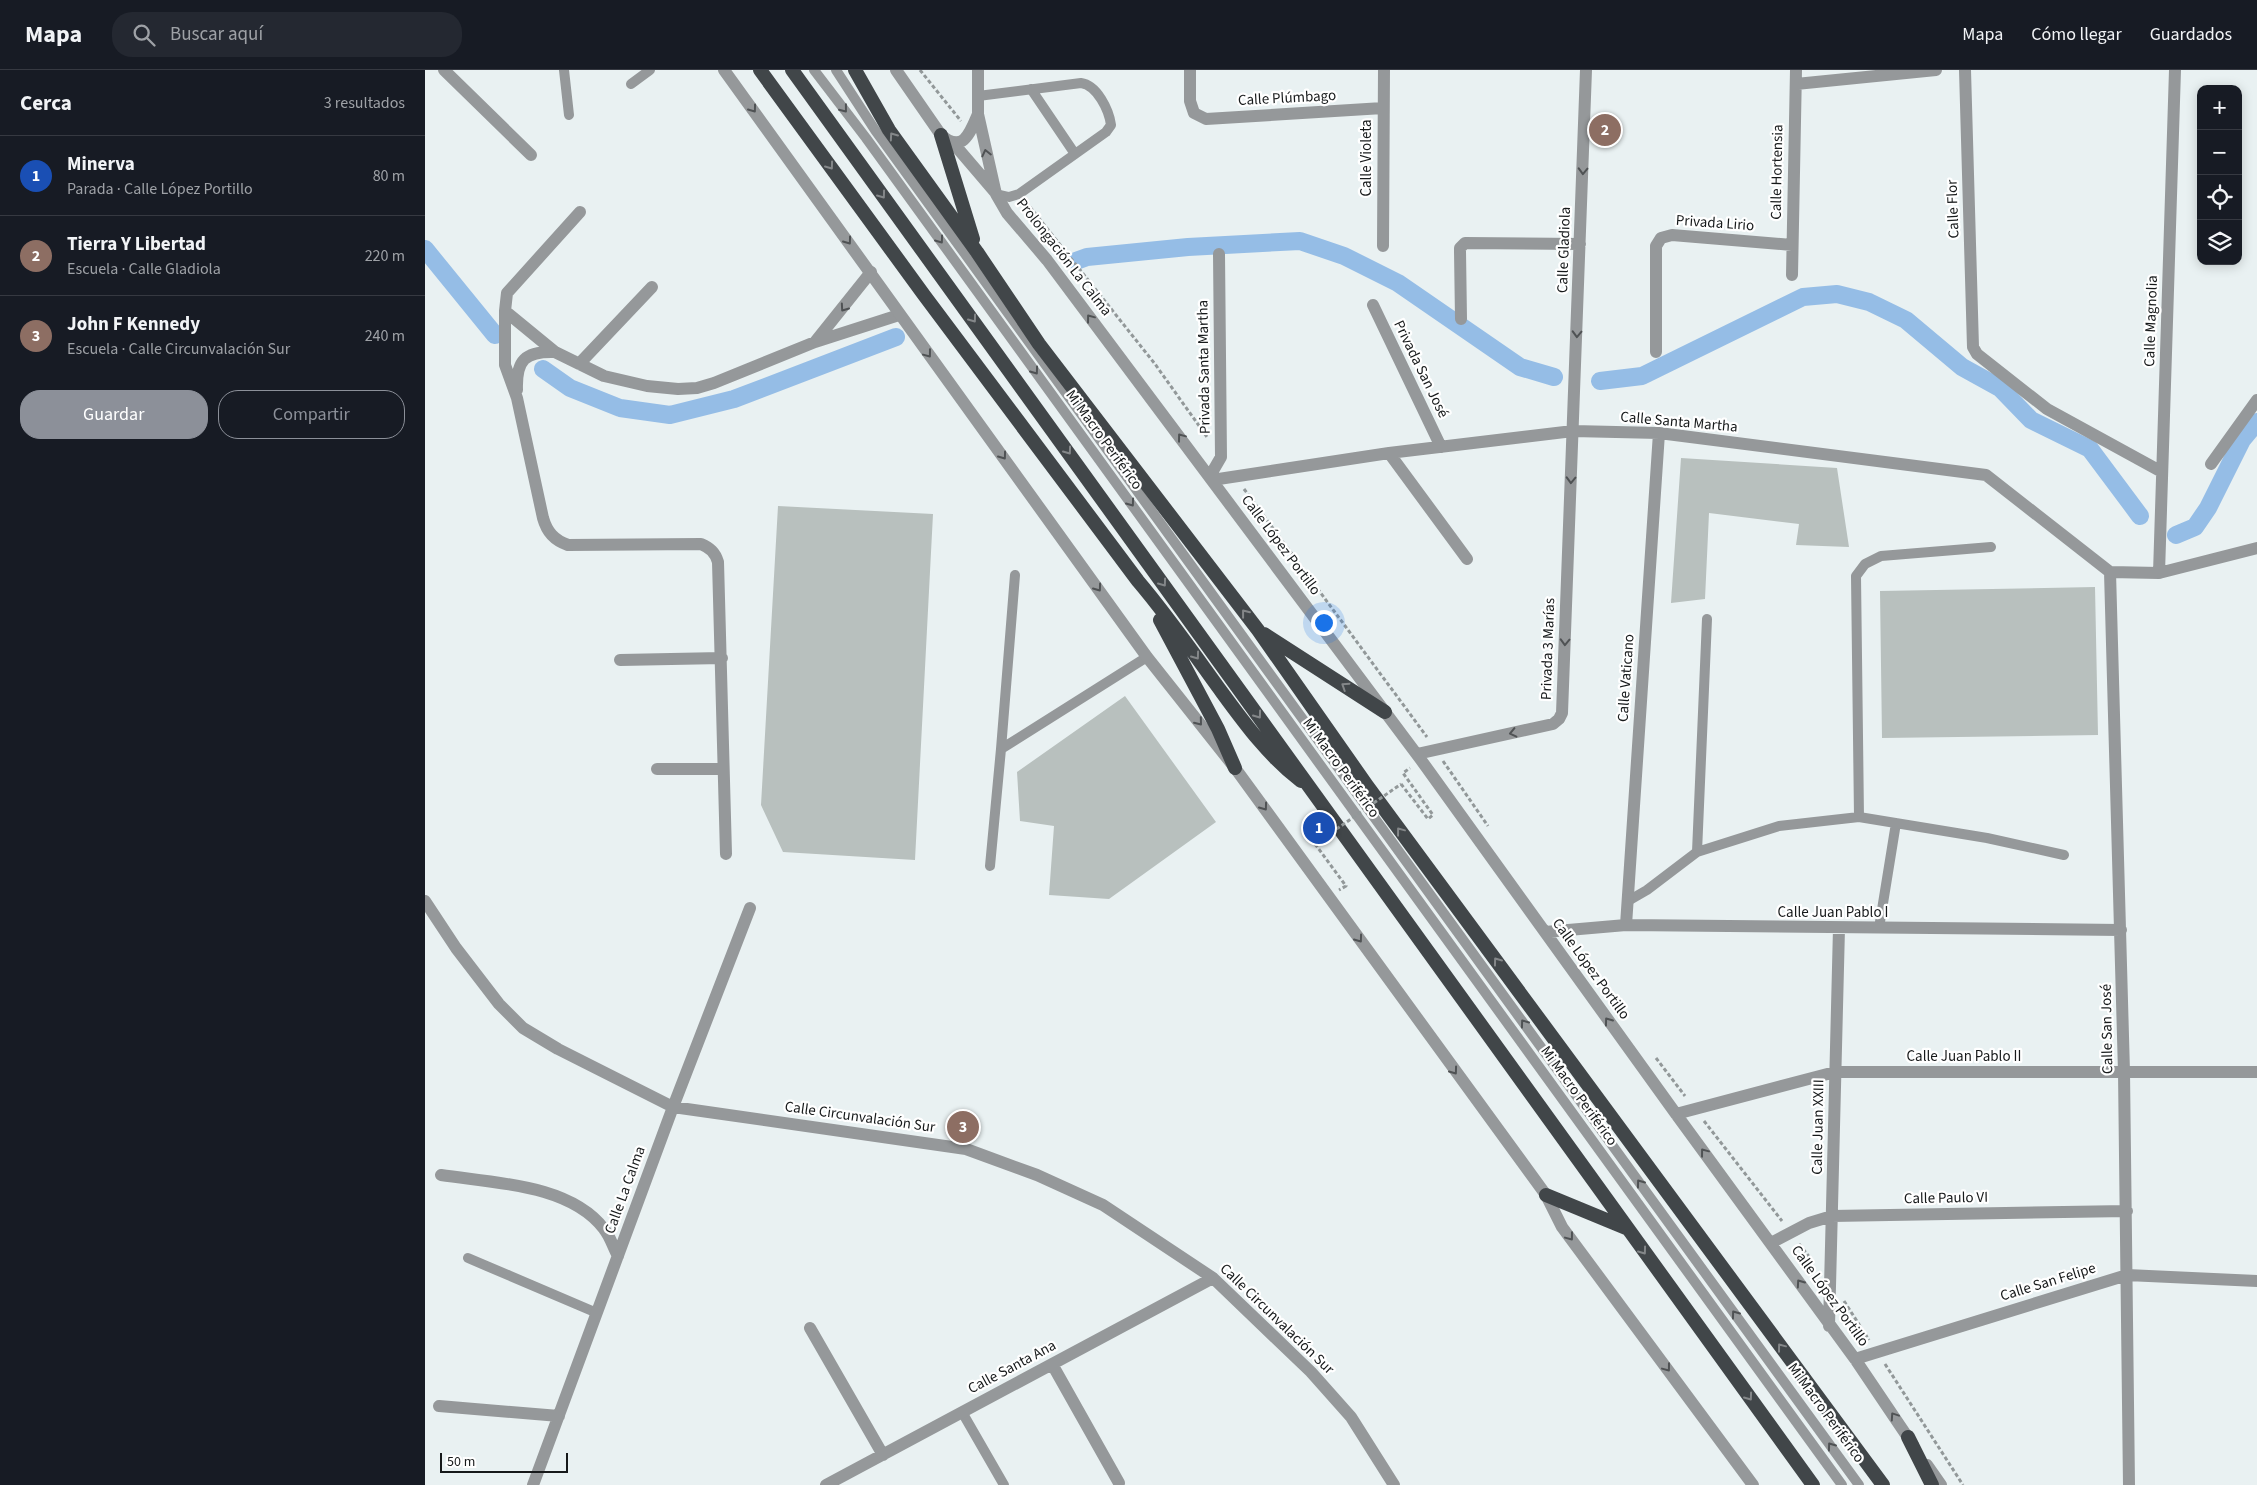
<!DOCTYPE html>
<html lang="es">
<meta charset="utf-8">
<style>
body{margin:0;font-family:"Source Sans 3",sans-serif;background:#242831;color:#f1f3f6}
.controls{position:absolute;right:15px;top:15px;display:grid;overflow:hidden;border-radius:10px;box-shadow:0 2px 12px #0003}
.controls button{width:45px;height:45px;display:grid;place-items:center;padding:0;border:0;border-bottom:1px solid #363941;background:#171b24;color:#f1f3f6;font:25px sans-serif}
.scale{position:absolute;left:15px;bottom:12px;width:128px;box-sizing:border-box;padding-left:5px;border:2px solid #16191a;border-top:0;font-size:14px;line-height:18px;white-space:nowrap;color:#16191a;-webkit-text-stroke:4px #fff;paint-order:stroke}
.you{position:absolute;left:898px;top:552px;width:18px;height:18px;margin:-12px;border:4px solid #fff;border-radius:50%;background:#1a73e8;box-shadow:0 0 0 8px #1a73e833}
.badge{display:grid;place-items:center;width:32px;height:32px;border-radius:50%;background:#8c9099;color:#fff;font-size:16px;font-weight:700}
.pin{position:absolute;translate:-50% -50%;border:2px solid #fff;box-shadow:0 1px 5px #0006}
.list{margin:0;padding:0;list-style:none}
h2{display:flex;justify-content:space-between;align-items:center;height:65px;margin:0;padding:0 20px;font-size:21px}
h2 small{font-size:16px;font-weight:400;color:#9ea1a6}
.list li{display:grid;grid-template-columns:32px 1fr auto;gap:15px;align-items:center;box-sizing:border-box;height:80px;padding:0 20px;border-top:1px solid #363941}
.list b{display:block;font-size:19px;white-space:nowrap}
.list p{margin:0;font-size:16px;white-space:nowrap;color:#9ea1a6}
.list em{font-size:16px;font-style:normal;color:#9ea1a6}
.actions{display:flex;gap:10px;padding:15px 20px}
.actions a{flex:1;padding:11px 0;border:1px solid #8c9099;border-radius:20px;text-align:center;font-size:18px;color:#8c9099}
.actions .main{background:#8c9099;color:#fff}
.icon{flex:none;width:28px;height:28px;fill:none;stroke:currentColor;stroke-width:2;stroke-linecap:round;stroke-linejoin:round}
.map{position:relative;flex:none;width:1832px;height:1415px;overflow:hidden}
header{display:flex;align-items:center;gap:30px;box-sizing:border-box;height:70px;padding:0 25px;background:#171b24;border-bottom:1px solid #363941}
header strong{font-size:24px}
nav{display:flex;gap:28px;margin-inline-start:auto;font-size:18px}
.search{width:350px;height:45px;background:#242831;display:flex;align-items:center;gap:12px;box-sizing:border-box;padding:0 18px;border-radius:20px;color:#9ea1a6;font-size:19px}
main{display:flex}
aside{flex:1;background:#171b24}
.map>svg:first-child{display:block}
.lines{fill:none;stroke-linecap:round;stroke-linejoin:round}
.canal{stroke:#95bde6;stroke-width:18}
.building{fill:#b8c0be}
.path{stroke:#929899;stroke-width:3;stroke-dasharray:4 2.5;stroke-linecap:butt}
.service{stroke:#95989a;stroke-width:10}
.minor{stroke:#95989a;stroke-width:12}
.tertiary{stroke:#95989a;stroke-width:12}
.trunk{stroke:#414649;stroke-width:14}
.path-bridge{stroke:#929899;stroke-width:3;stroke-dasharray:4 2.5;stroke-linecap:butt}
.oneway{stroke:#4f5254}
.oneway2{stroke:#848789}
.labels{text-anchor:middle;dominant-baseline:central;stroke-width:4.5;stroke-linejoin:round;paint-order:stroke}
.street-label{font-size:15px;fill:#16191a;stroke:#fff}
</style>
<header>
<strong>Mapa</strong>
<div class="search"><svg class="icon" aria-label="search" viewBox="0 0 24 24"><circle cx="10" cy="10" r="6"/><path d="M15 15l6 6"/></svg>Buscar aquí</div>
<nav><a>Mapa</a><a>Cómo llegar</a><a>Guardados</a></nav>
</header>
<main>
<aside>
<h2>Cerca<small>3 resultados</small></h2>
<ul class="list">
<li><span class="badge" style="background:#1a4fb4">1</span><div><b>Minerva</b><p>Parada · Calle López Portillo</p></div><em>80 m</em></li>
<li><span class="badge" style="background:#8d6e63">2</span><div><b>Tierra Y Libertad</b><p>Escuela · Calle Gladiola</p></div><em>220 m</em></li>
<li><span class="badge" style="background:#8d6e63">3</span><div><b>John F Kennedy</b><p>Escuela · Calle Circunvalación Sur</p></div><em>240 m</em></li>
</ul>
<div class="actions"><a class="main">Guardar</a><a>Compartir</a></div>
</aside>
<div class="map">
<svg width="1832" height="1415" viewBox="0 0 1832 1415">
<rect width="100%" height="100%" fill="#e9f1f2"/>
<g class="lines">
<!-- canal -->
<path class="canal" d="M0 179 70 265
M651 191 662 187 763 177 875 171 919 186 973 213 1095 297 1129 307
M118 299 145 318 195 338 245 345 309 329 471 267
M1175 311 1217 306 1378 227 1412 224 1444 232 1481 250 1537 297 1575 318 1606 350 1665 379 1715 446
M1751 465 1770 457 1783 438 1817 370 1832 352"/>
</g>
<!-- building -->
<path class="building" d="M1256 388 1412 398 1424 477 1371 475 1374 454 1284 443 1280 529 1246 533Z
M353 436 508 444 490 790 358 782 336 735Z
M1670 517 1673 665 1457 668 1455 521Z
M700 626 791 752 684 829 624 825 629 756 595 751 592 702Z"/>
<g class="lines">
<!-- path -->
<path class="path" d="M495 0 536 51
M601 132 730 294 782 367
M819 419 1002 667
M1018 691 1063 756
M976 714 1003 749 1008 745 978 703 985 698
M890 774 921 816 914 820
M1231 988 1260 1026
M1279 1051 1357 1151
M1374 1174 1390 1194
M1419 1231 1444 1270
M1460 1294 1538 1415"/>
<!-- service -->
<path class="service" d="M139 0 144 45
M389 0 441 68 1417 1415
M411 0 450 60 1434 1415
M206 14 225 0
M606 19 650 84
M553 26 656 13C672 15 684 40 686 55L681 62 594 124 584 127 571 124
M576 679 590 505
M1434 747 1431 506 1440 494 1456 486 1566 477
M1272 782 1282 549
M565 796 576 679 722 587
M1203 831 1222 820 1272 782 1354 756 1434 747 1562 768 1639 785
M1454 858 1471 753
M43 1188 172 1243
M537 1342 579 1415"/>
<!-- minor -->
<path class="minor" d="M19 0 106 85
M471 0 516 65C538 84 545 63 553 44
M553 0V44L571 124 582 143 622 190 996 690 1251 1044 1430 1289 1488 1375
M765 0V31L769 43 781 49 958 38
M1540 0 1548 277 1552 284 1622 339 1737 402
M1371 14 1511 0
M529 74 570 122
M155 142 82 223 80 241 130 282 179 306 222 316 253 319 272 318 289 313 390 272 474 245
M958 176 959 0
M1367 205 1371 0
M948 235 1016 377
M80 241V295L92 328 118 448C122 462 129 470 143 475L276 474C285 478 290 482 293 492L301 784
M1036 249 1035 181V178L1040 173 1155 174
M390 272 446 202
M1231 282V176L1236 168 1247 165 1367 175
M154 294 227 217
M92 320C91 290 100 281 130 282
M964 383 1042 489
M1786 394 1832 330
M785 406 796 387 794 184
M787 410 964 383 1148 361 1234 363 1561 405 1685 502
M1685 502 1699 1002 1704 1415
M1685 502 1734 503 1832 478
M1734 503 1750 0
M195 590 297 588
M992 684 1128 654 1134 649 1137 643 1161 0
M232 699H298
M0 831 31 878 74 934 98 958 133 979 248 1037 541 1079 612 1105 678 1135 788 1208 886 1302 926 1347 969 1415
M1201 855 1234 363
M1120 862 1201 855 1696 860
M1251 1044 1410 1002H1832
M16 1105C68 1113 145 1114 179 1159 185 1166 188 1177 193 1186
M1346 1173 1384 1153 1407 1146 1702 1141
M1404 1256 1414 858
M385 1258 458 1385
M1430 1289 1702 1205 1832 1211
M627 1294 694 1413
M14 1336 134 1346
M1502 1395 1516 1415
M108 1415 248 1037 325 838
M401 1415 788 1208"/>
<!-- tertiary -->
<path class="tertiary" d="M299 0 722 587 810 698 1121 1125 1137 1157 1328 1415"/>
<!-- trunk -->
<path class="trunk" d="M335 0 499 225 713 511C742 545 767 581 793 617 818 651 842 685 876 711
M367 0 1388 1415
M430 0 464 60 552 182 614 274 833 560 943 717 1458 1415
M516 65 548 169
M735 550 793 659 810 698
M839 564 960 642
M1121 1125 1201 1158
M1483 1367 1507 1415"/>
<!-- path-bridge -->
<path class="path-bridge" d="M890 774 976 714"/>
</g>
<!-- one-way arrows -->
<defs><path id="oneway-chevron" d="M-2-3.5L2.5 0L-2 3.5" fill="none" stroke-width="1.6" stroke-linecap="round" stroke-linejoin="round" transform="scale(1.25)"/></defs>
<g class="oneway">
<use href="#oneway-chevron" transform="translate(328 39) rotate(54)"/>
<use href="#oneway-chevron" transform="translate(419 39) rotate(52)"/>
<use href="#oneway-chevron" transform="translate(561 83) rotate(-103)"/>
<use href="#oneway-chevron" transform="translate(1158 101) rotate(92)"/>
<use href="#oneway-chevron" transform="translate(515 170) rotate(54)"/>
<use href="#oneway-chevron" transform="translate(423 171) rotate(54)"/>
<use href="#oneway-chevron" transform="translate(419 238) rotate(125)"/>
<use href="#oneway-chevron" transform="translate(665 248) rotate(-127)"/>
<use href="#oneway-chevron" transform="translate(1152 264) rotate(92)"/>
<use href="#oneway-chevron" transform="translate(503 284) rotate(53)"/>
<use href="#oneway-chevron" transform="translate(610 301) rotate(54)"/>
<use href="#oneway-chevron" transform="translate(756 367) rotate(-127)"/>
<use href="#oneway-chevron" transform="translate(578 386) rotate(54)"/>
<use href="#oneway-chevron" transform="translate(1146 410) rotate(92)"/>
<use href="#oneway-chevron" transform="translate(706 433) rotate(54)"/>
<use href="#oneway-chevron" transform="translate(673 518) rotate(54)"/>
<use href="#oneway-chevron" transform="translate(1140 572) rotate(92)"/>
<use href="#oneway-chevron" transform="translate(774 652) rotate(51)"/>
<use href="#oneway-chevron" transform="translate(1088 663) rotate(167)"/>
<use href="#oneway-chevron" transform="translate(839 737) rotate(54)"/>
<use href="#oneway-chevron" transform="translate(934 869) rotate(54)"/>
<use href="#oneway-chevron" transform="translate(1183 951) rotate(-126)"/>
<use href="#oneway-chevron" transform="translate(1099 953) rotate(-126)"/>
<use href="#oneway-chevron" transform="translate(1029 1001) rotate(54)"/>
<use href="#oneway-chevron" transform="translate(1279 1082) rotate(-127)"/>
<use href="#oneway-chevron" transform="translate(1215 1113) rotate(-126)"/>
<use href="#oneway-chevron" transform="translate(1145 1167) rotate(53)"/>
<use href="#oneway-chevron" transform="translate(1375 1213) rotate(-125)"/>
<use href="#oneway-chevron" transform="translate(1310 1244) rotate(-126)"/>
<use href="#oneway-chevron" transform="translate(1242 1298) rotate(53)"/>
<use href="#oneway-chevron" transform="translate(1469 1346) rotate(-124)"/>
<use href="#oneway-chevron" transform="translate(1406 1376) rotate(-126)"/>
</g>
<g class="oneway2">
<use href="#oneway-chevron" transform="translate(468 66) rotate(-125)"/>
<use href="#oneway-chevron" transform="translate(405 96) rotate(54)"/>
<use href="#oneway-chevron" transform="translate(457 125) rotate(54)"/>
<use href="#oneway-chevron" transform="translate(548 249) rotate(54)"/>
<use href="#oneway-chevron" transform="translate(643 381) rotate(54)"/>
<use href="#oneway-chevron" transform="translate(738 513) rotate(54)"/>
<use href="#oneway-chevron" transform="translate(820 543) rotate(-128)"/>
<use href="#oneway-chevron" transform="translate(771 586) rotate(54)"/>
<use href="#oneway-chevron" transform="translate(920 616) rotate(-147)"/>
<use href="#oneway-chevron" transform="translate(833 645) rotate(54)"/>
<use href="#oneway-chevron" transform="translate(975 761) rotate(-127)"/>
<use href="#oneway-chevron" transform="translate(1072 891) rotate(-126)"/>
<use href="#oneway-chevron" transform="translate(1218 1181) rotate(54)"/>
<use href="#oneway-chevron" transform="translate(1356 1277) rotate(-127)"/>
<use href="#oneway-chevron" transform="translate(1324 1327) rotate(54)"/>
</g>
<g class="labels">
<!-- street labels -->
<g class="street-label">
<text transform="translate(862 28) rotate(-3)">Calle Plúmbago</text>
<text transform="translate(941 88) rotate(-90)">Calle Violeta</text>
<text transform="translate(1352 102) rotate(-89)">Calle Hortensia</text>
<text transform="translate(1528 139) rotate(-92)">Calle Flor</text>
<text transform="translate(1290 153) rotate(4)">Privada Lirio</text>
<text transform="translate(1139 180) rotate(-88)">Calle Gladiola</text>
<text transform="translate(639 187) rotate(52)">Prolongación La Calma</text>
<text transform="translate(1726 251) rotate(-88)">Calle Magnolia</text>
<text transform="translate(779 297) rotate(-91)">Privada Santa Martha</text>
<text transform="translate(996 299) rotate(64)">Privada San José</text>
<text transform="translate(1254 352) rotate(5)">Calle Santa Martha</text>
<text transform="translate(679 370) rotate(54)">Mi Macro Periférico</text>
<text transform="translate(856 475) rotate(53)">Calle López Portillo</text>
<text transform="translate(1123 579) rotate(-88)">Privada 3 Marías</text>
<text transform="translate(1201 608) rotate(-86)">Calle Vaticano</text>
<text transform="translate(916 698) rotate(54)">Mi Macro Periférico</text>
<text x="1408" y="842">Calle Juan Pablo I</text>
<text transform="translate(1166 899) rotate(54)">Calle López Portillo</text>
<text transform="translate(1682 959) rotate(-91)">Calle San José</text>
<text x="1539" y="986">Calle Juan Pablo II</text>
<text transform="translate(1154 1026) rotate(54)">Mi Macro Periférico</text>
<text transform="translate(435 1047) rotate(8)">Calle Circunvalación Sur</text>
<text transform="translate(1393 1057) rotate(-89)">Calle Juan XXIII</text>
<text transform="translate(200 1120) rotate(-70)">Calle La Calma</text>
<text transform="translate(1521 1128) rotate(-1)">Calle Paulo VI</text>
<text transform="translate(1623 1212) rotate(-17)">Calle San Felipe</text>
<text transform="translate(1405 1226) rotate(54)">Calle López Portillo</text>
<text transform="translate(852 1249) rotate(44)">Calle Circunvalación Sur</text>
<text transform="translate(587 1297) rotate(-28)">Calle Santa Ana</text>
<text transform="translate(1401 1343) rotate(54)">Mi Macro Periférico</text>
</g>
</g>
</svg>
<div class="controls">
<button>+</button>
<button>−</button>
<button><svg class="icon" aria-label="locate" viewBox="0 0 24 24"><circle cx="12" cy="12" r="6"/><path d="M12 2v4M12 18v4M2 12h4M18 12h4"/></svg></button>
<button><svg class="icon" aria-label="layers" viewBox="0 0 24 24"><path d="M12 4l9 5-9 5-9-5zM3 14l9 5 9-5"/></svg></button>
</div>
<div class="scale">50 m</div>
<div class="you"></div>
<div class="pin badge" style="left:894px;top:758px;background:#1a4fb4">1</div>
<div class="pin badge" style="left:1180px;top:60px;background:#8d6e63">2</div>
<div class="pin badge" style="left:538px;top:1057px;background:#8d6e63">3</div>
</div>
</main>
